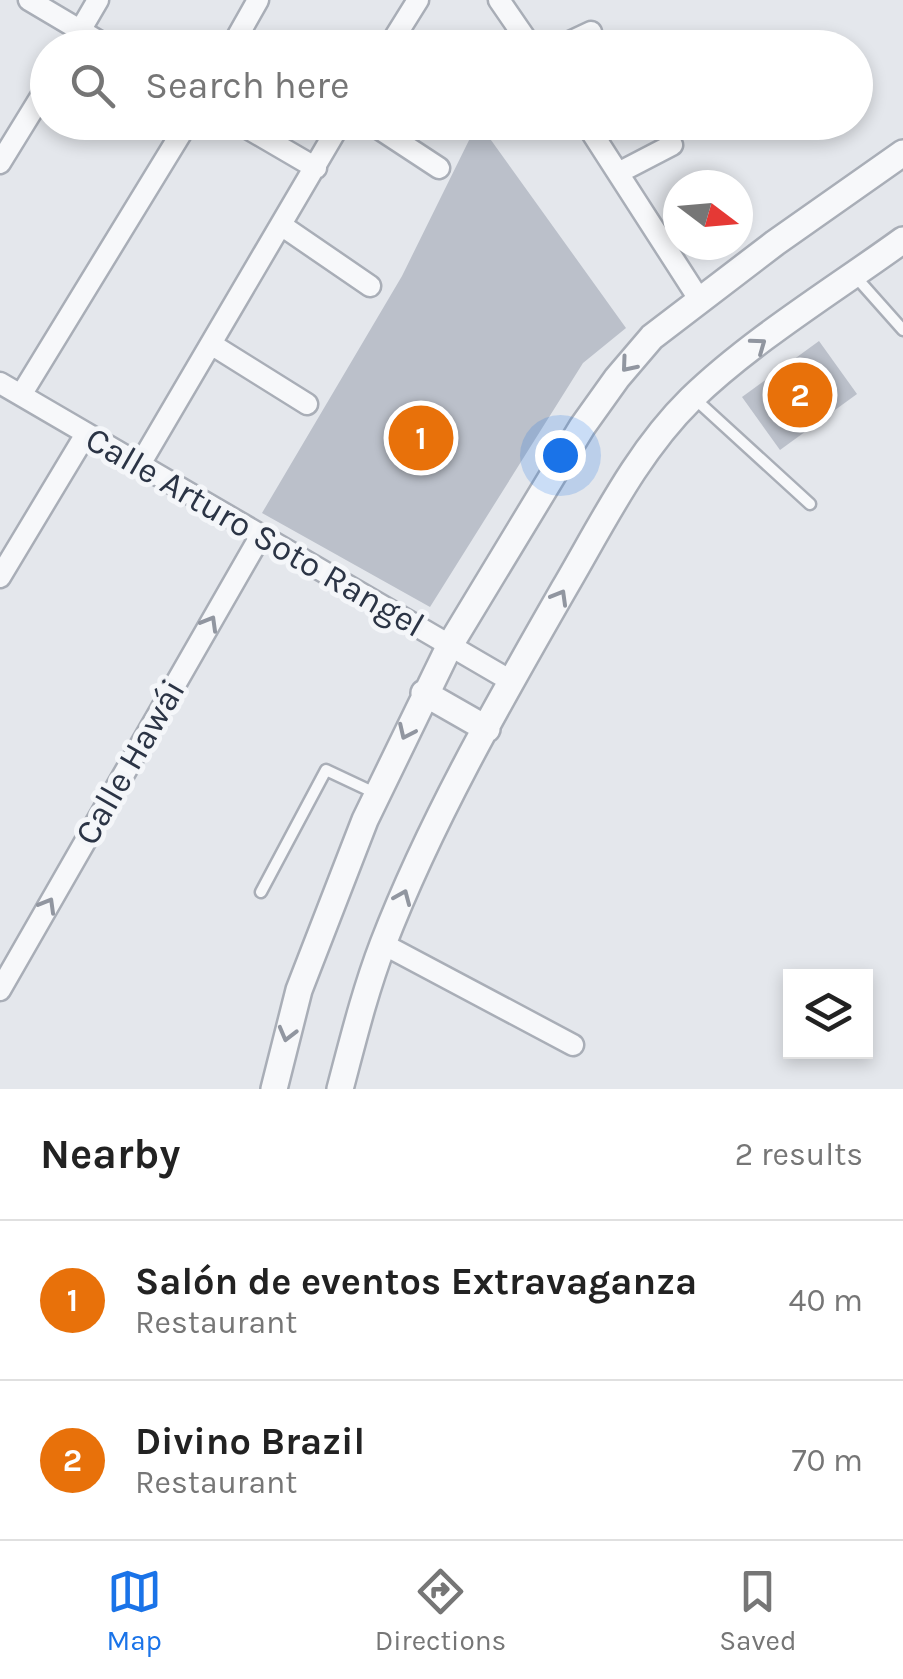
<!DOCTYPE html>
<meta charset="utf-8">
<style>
body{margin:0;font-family:Karla,sans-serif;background:#f2f2f2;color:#222}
.controls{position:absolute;right:30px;bottom:30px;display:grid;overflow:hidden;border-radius:0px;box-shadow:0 5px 15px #0003}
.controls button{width:90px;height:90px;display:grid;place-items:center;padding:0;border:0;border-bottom:2px solid #e0e0e0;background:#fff;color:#222;font:50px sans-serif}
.compass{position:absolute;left:663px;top:170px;width:90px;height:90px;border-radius:50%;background:#fff;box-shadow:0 5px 15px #0003;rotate:106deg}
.you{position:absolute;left:560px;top:455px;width:35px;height:35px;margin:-25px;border:8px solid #fff;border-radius:50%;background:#1a73e8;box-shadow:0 0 0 15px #1a73e833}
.badge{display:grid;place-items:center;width:65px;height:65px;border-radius:50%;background:#1a73e8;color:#fff;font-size:32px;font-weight:700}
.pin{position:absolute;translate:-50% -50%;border:5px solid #fff;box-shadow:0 2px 10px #0006}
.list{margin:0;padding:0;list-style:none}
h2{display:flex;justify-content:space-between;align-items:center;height:130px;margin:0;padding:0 40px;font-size:42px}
h2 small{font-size:32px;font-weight:400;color:#767676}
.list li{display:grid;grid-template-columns:65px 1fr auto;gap:30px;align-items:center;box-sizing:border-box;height:160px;padding:0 40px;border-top:2px solid #e0e0e0}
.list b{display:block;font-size:38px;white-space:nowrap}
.list p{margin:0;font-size:32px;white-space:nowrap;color:#767676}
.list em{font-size:32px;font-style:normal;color:#767676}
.icon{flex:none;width:55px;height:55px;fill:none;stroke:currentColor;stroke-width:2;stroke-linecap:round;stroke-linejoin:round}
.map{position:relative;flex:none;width:903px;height:1089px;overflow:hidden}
.search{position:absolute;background:#fff;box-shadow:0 5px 15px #0003;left:30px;right:30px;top:30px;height:110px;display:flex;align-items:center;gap:25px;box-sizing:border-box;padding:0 35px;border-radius:55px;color:#767676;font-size:38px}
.sheet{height:450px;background:#fff}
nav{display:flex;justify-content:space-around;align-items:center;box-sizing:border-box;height:140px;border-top:2px solid #e0e0e0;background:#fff;font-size:28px;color:#767676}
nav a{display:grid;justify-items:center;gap:5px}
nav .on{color:#1a73e8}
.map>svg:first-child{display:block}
.building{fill:#bbc0ca}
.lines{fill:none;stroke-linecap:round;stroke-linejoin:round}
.service-casing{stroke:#a9aeb7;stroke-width:15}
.minor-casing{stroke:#a9aeb7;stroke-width:25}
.tertiary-casing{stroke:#a9aeb7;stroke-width:30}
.service{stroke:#f7f8fa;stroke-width:10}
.minor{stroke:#f7f8fa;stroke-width:20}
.tertiary{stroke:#f7f8fa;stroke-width:25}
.oneway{stroke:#9196a0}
.labels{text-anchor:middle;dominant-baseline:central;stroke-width:10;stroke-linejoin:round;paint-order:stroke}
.street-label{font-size:35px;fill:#2b3445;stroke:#f4f6f9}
</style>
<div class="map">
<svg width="903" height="1089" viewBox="0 0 903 1089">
<rect width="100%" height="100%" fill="#e4e7ec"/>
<!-- building -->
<path class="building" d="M478 122 626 328 583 363 430 607 262 513 402 276Z
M819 341 857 394 780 450 742 397Z"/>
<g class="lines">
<defs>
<path id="service" d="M855 276 903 330
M694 398 810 504
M261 892 326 770 377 794"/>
<path id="minor" d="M29 0 110 48
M499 0 532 48
M70 48 98 0
M231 48 258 0
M388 48 418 0
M557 48 591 32
M237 122 316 168
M369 122 439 168
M585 122 699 299
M0 163 48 85
M620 172 672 145
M281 225 370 286
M211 344 307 404
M0 383 511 681
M21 395 188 122
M139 466 341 122
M0 577 86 434
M383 944 573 1045
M0 990 261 535"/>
<path id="tertiary" d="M424 693 487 729
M274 1089 299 990 365 820 450 645 582 427 617 378 652 337 775 243 903 153
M340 1089C353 1040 365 991 383 944 431 820 499 702 565 587 603 522 637 452 691 399 752 340 834 290 903 240"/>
</defs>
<!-- service casing -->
<use href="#service" class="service-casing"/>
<!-- minor casing -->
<use href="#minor" class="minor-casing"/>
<!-- tertiary casing -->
<use href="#tertiary" class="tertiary-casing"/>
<!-- service -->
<use href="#service" class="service"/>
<!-- minor -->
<use href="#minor" class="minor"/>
<!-- tertiary -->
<use href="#tertiary" class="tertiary"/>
</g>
<!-- one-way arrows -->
<defs><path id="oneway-chevron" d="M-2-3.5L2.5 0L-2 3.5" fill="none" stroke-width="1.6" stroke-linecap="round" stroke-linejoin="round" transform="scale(2.5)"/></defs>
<g class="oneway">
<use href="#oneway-chevron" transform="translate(759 345) rotate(-36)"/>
<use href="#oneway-chevron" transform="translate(628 365) rotate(130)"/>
<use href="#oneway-chevron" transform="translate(560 597) rotate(-60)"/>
<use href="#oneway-chevron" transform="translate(210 623) rotate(-60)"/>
<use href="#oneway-chevron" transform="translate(406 732) rotate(115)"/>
<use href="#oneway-chevron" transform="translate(403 897) rotate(-67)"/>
<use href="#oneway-chevron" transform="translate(48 905) rotate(-60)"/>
<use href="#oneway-chevron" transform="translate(287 1034) rotate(105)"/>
</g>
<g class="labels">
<!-- street labels -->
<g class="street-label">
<text transform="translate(255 532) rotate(30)">Calle Arturo Soto Rangel</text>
<text transform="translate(130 762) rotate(-60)">Calle Hawái</text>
</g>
</g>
</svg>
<div class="controls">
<button><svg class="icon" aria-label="layers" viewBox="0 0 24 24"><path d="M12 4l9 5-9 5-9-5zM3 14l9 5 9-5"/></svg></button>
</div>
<svg class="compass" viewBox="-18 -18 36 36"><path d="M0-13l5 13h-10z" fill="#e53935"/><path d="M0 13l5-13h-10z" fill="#767676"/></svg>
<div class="you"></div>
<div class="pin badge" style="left:421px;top:438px;background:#e8710a">1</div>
<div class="pin badge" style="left:800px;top:395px;background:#e8710a">2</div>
<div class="search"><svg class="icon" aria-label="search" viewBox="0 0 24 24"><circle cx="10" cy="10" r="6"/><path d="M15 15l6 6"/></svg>Search here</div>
</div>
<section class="sheet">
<h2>Nearby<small>2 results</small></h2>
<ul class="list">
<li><span class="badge" style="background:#e8710a">1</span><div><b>Salón de eventos Extravaganza</b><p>Restaurant</p></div><em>40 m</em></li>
<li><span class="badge" style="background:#e8710a">2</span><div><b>Divino Brazil</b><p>Restaurant</p></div><em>70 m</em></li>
</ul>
</section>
<nav>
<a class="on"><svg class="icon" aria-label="map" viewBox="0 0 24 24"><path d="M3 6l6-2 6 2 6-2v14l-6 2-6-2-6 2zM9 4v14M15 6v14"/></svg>Map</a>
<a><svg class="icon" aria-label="directions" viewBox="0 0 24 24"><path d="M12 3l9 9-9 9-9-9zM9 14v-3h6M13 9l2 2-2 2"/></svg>Directions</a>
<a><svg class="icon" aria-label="saved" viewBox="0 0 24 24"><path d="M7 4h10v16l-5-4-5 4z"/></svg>Saved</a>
</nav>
